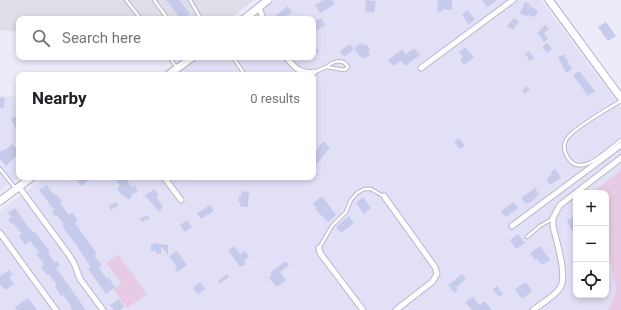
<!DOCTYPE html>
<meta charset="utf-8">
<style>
body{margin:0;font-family:Roboto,sans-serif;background:#f6f6f6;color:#202124}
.controls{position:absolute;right:12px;bottom:12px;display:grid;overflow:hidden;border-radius:8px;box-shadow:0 2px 6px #0003}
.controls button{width:36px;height:36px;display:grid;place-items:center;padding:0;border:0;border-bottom:1px solid #e0e0e0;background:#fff;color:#202124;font:20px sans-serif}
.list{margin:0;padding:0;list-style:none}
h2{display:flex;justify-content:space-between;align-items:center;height:52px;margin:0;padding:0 16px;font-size:17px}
h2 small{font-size:13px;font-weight:400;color:#757577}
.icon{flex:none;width:22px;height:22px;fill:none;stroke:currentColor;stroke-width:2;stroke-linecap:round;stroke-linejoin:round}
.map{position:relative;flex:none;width:621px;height:310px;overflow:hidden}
.search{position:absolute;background:#fff;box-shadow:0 2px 6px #0003;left:16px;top:16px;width:300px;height:44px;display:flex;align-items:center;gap:10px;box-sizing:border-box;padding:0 14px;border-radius:8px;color:#757577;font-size:15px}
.panel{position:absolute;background:#fff;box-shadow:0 2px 6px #0003;left:16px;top:72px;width:300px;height:108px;border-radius:8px}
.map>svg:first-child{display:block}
.residential{fill:#e1e0f6}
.industrial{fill:#dddee7}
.green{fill:#e7cbe5}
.building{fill:#c6cbec}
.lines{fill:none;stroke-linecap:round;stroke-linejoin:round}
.lane-casing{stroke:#b5b7cd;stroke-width:4.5}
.street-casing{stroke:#b5b7cd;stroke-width:7}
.secondary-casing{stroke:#aeb1cb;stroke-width:9}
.lane{stroke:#fff;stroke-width:2.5}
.street{stroke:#fff;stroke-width:5}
.secondary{stroke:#fff;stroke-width:7}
</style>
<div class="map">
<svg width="621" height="310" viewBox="0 0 621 310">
<rect width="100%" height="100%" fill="#ecebfa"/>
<!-- residential -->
<path class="residential" d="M275 0H541L621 108V170L596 189 597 193H576V295H606V241L616 291 608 310H0V211L46 177H313V75H178L201 57H313V19H250Z
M0 96 19 97V177L0 191Z"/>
<!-- industrial -->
<path class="industrial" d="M0 0H254L229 19H19V32L0 30Z"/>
<!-- green -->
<path class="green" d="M621 170V310H608L616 291 606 241V193H597L596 189Z
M118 254 147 294 127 308 113 289 121 283 106 263Z"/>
<!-- building -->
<path class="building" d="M166 0H179L190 14 181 19Z
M324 0H332L335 4 320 13 315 5Z
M366 0 376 1 374 13 365 11Z
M438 0H452V10L442 9V12L437 11Z
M482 0H497L487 7Z
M525 2 530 4 529 6 538 10 535 17 528 15 527 17 520 13Z
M288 6 292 12 282 19H279L276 15Z
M467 10 475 19 469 25 462 15Z
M322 18 325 26 316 30 313 22Z
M514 18 519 22 513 30 507 26Z
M606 22 616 36 608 41 598 27Z
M545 25 549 29 544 33 548 39 544 42 537 33Z
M361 43 363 46 365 44 366 46 367 45 371 50 368 52 370 55 364 59 362 56 360 57 354 48Z
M547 43 552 49 547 53 542 47Z
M313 44 319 51 313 56Z
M350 44 354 49 344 57 340 51Z
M465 47 474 57 464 65 460 60 463 57 459 52Z
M414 48 420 55 405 66 401 61 393 66 388 60 402 49 406 54Z
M529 51 534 58 530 61 525 54Z
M564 54 572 69 566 73 558 57Z
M579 71 595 91 588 96 573 75Z
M527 86 530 90 525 94 522 90Z
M0 97 5 98 4 108 0 107Z
M12 117H19V127H14V123H12Z
M459 138 465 146 460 149 454 142Z
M323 141 330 147 317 164 313 161V155Z
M12 144 19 151V153L6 166 0 159V152L4 149 5 150Z
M555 169 561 178 550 185 546 179 552 174 551 172Z
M80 177H93L81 186 77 180Z
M120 177H125L131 187 135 185 138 192 131 195 132 197 128 200 126 196 124 197 123 195H121L117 188 120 186 116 180Z
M47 185 54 195 56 194 62 201 60 203 69 215 72 212 78 221 75 223 97 254 94 256 102 265 99 268 107 279 109 278 115 287 106 294 88 269 91 267 88 263 77 246 62 226 64 224 57 215 55 216 52 212 54 210 39 190Z
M535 188 539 194 536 196 537 197 529 203 528 202 526 204 521 198Z
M155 189 159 195 156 197 163 206 161 208 162 210 159 212 145 195Z
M242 191 249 192 248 207 240 206 241 203 238 202 239 196H241Z
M322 196 336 215 328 222 315 209 317 208 313 203Z
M363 197 371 208 364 214 356 203Z
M116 202 118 206 111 210 109 206Z
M514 202 518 208 506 217 501 211Z
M210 205 214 211 201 219 197 213Z
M15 208 29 228 33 232 34 231 45 245 50 252 48 253 55 263 57 261 60 266 56 268 86 310H72L70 307 71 306 63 295 61 296 55 287 57 285 49 274 47 275 41 267 44 264 36 254 39 252 30 241 25 245 19 236 22 234 13 223 11 224 8 219 11 217 8 213Z
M148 215 149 219 142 222 140 218Z
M349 216 354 223 341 233 336 227Z
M576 216V240L567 220Z
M187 220 192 227 185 232 180 225Z
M518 234 525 243 516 249 510 240Z
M155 243H159V244L168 245V255L161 246V254H156V251H151V244H155Z
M234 246 240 254 245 251 249 257 244 260 246 264 240 267 228 250Z
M540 246 550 260 542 265 537 259 535 260 530 253Z
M177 251 187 265 178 272 175 269 177 267 169 257Z
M286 261 289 265 280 272 286 280 277 287 269 278 272 275 270 273Z
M9 270 13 275 9 277 14 284 5 290 0 284V276Z
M227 274 229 277 220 284 218 281Z
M462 274 466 279 456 288 458 290 454 293 448 285Z
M200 282 205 289 198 294 193 288Z
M526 282 532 291 522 299 515 289Z
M497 286 503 294 499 297 493 289Z
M473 297 478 304 479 303 480 305 485 301 492 310H472L465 302Z
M28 298 37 310H17L15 307Z
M119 299 124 307 120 310H114L110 305Z"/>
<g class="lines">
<defs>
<path id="lane" d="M126 0 141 19
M154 0 168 19
M190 0 201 19
M169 57 177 68
M233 57 245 75
M315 72 326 67 345 70 348 67C342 57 333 62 326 67
M621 101C609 108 572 129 566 140 563 146 564 152 568 158 581 179 608 149 621 140
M0 169 16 189
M527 237 540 226 552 219
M319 248 332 226 346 212 351 200 357 193 364 189H371L383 196"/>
<path id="street" d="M259 7 263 19
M286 57C294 67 301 75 314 72
M421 68 513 0
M164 177 181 200
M19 187 69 255 74 263 80 279 103 310
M384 196 435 267 437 274 432 282 396 310
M512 226 621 145
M0 233 56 310
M319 248 320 253 363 310
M533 310C541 304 554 297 560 288 568 276 556 240 553 226V218L560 205 621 158"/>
<path id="secondary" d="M549 0 621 98
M244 19 268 0
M168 75 193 57
M0 201 32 177"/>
</defs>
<!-- lane casing -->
<use href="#lane" class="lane-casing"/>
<!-- street casing -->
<use href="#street" class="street-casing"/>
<!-- secondary casing -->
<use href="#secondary" class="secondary-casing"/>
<!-- lane -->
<use href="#lane" class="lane"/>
<!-- street -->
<use href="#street" class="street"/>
<!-- secondary -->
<use href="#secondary" class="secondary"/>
</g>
</svg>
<div class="controls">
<button>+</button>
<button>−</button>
<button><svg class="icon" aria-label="locate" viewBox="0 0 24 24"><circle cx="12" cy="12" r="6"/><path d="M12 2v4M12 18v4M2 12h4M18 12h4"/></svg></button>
</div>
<div class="search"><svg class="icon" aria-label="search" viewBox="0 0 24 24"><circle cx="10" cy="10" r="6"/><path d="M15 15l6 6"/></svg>Search here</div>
<section class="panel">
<h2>Nearby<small>0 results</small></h2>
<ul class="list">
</ul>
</section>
</div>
